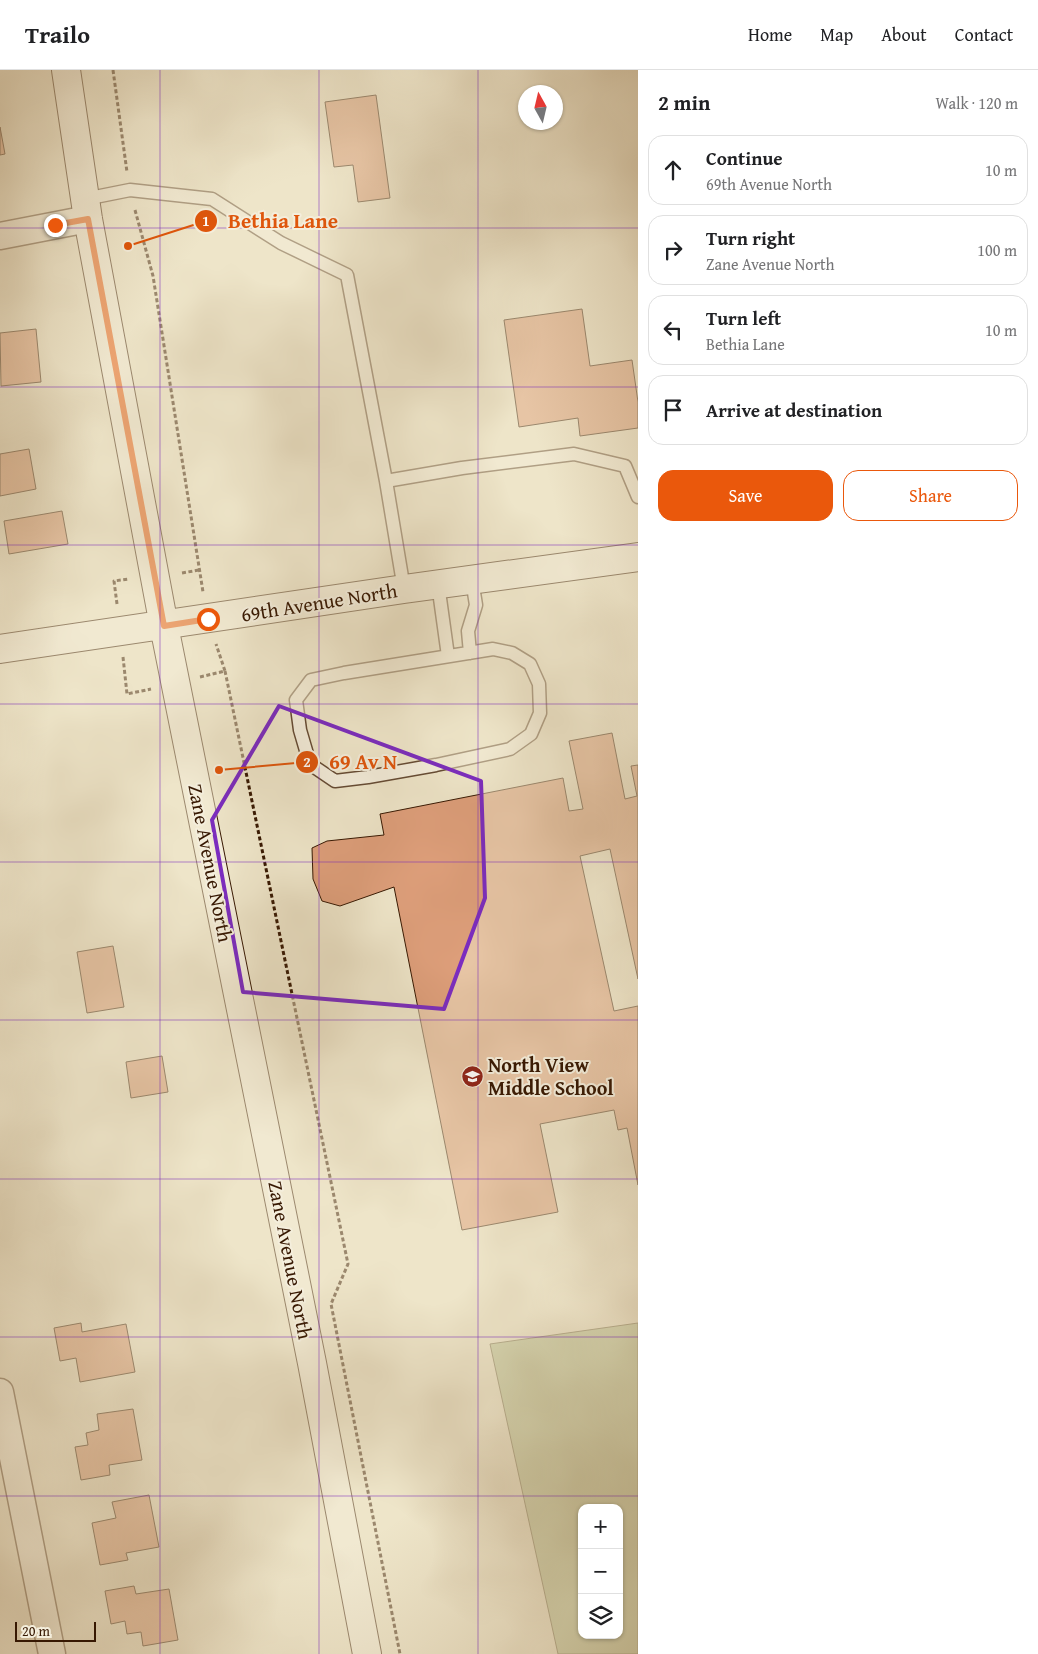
<!DOCTYPE html>
<meta charset="utf-8">
<style>
body{margin:0;font-family:"Gentium Book Plus",serif;background:#f2f2f2;color:#202124}
.controls{position:absolute;right:15px;bottom:15px;display:grid;overflow:hidden;border-radius:10px;box-shadow:0 1px 4px #0004}
.controls button{width:45px;height:45px;display:grid;place-items:center;padding:0;border:0;border-bottom:1px solid #e0e0e0;background:#fff;color:#202124;font:25px sans-serif}
.compass{position:absolute;left:518px;top:15px;width:45px;height:45px;border-radius:50%;background:#fff;box-shadow:0 1px 4px #0004;rotate:352deg}
.scale{position:absolute;left:15px;bottom:12px;width:81px;box-sizing:border-box;padding-left:5px;border:2px solid #371802;border-top:0;font-size:14px;line-height:18px;white-space:nowrap;color:#371802;-webkit-text-stroke:4px #f4eedc;paint-order:stroke}
.stop{position:absolute;width:15px;height:15px;margin:-11px;border:4px solid #ea580c;border-radius:50%;background:#fff}
.stop.end{background:#ea580c;border-color:#fff;box-shadow:0 1px 5px #0008}
.list{margin:0;padding:0;list-style:none}
h2{display:flex;justify-content:space-between;align-items:center;height:65px;margin:0;padding:0 20px;font-size:21px}
h2 small{font-size:16px;font-weight:400;color:#757577}
.list li{display:grid;grid-template-columns:32px 1fr auto;gap:15px;align-items:center;box-sizing:border-box;height:70px;margin:0 10px 10px;padding:0 10px;border:1px solid #e0e0e0;border-radius:15px}
.list b{display:block;font-size:19px;white-space:nowrap}
.list p{margin:0;font-size:16px;white-space:nowrap;color:#757577}
.list em{font-size:16px;font-style:normal;color:#757577}
.actions{display:flex;gap:10px;padding:15px 20px}
.actions a{flex:1;padding:11px 0;border:1px solid #ea580c;border-radius:15px;text-align:center;font-size:18px;color:#ea580c}
.actions .main{background:#ea580c;color:#fff}
.icon{flex:none;width:28px;height:28px;fill:none;stroke:currentColor;stroke-width:2;stroke-linecap:round;stroke-linejoin:round}
.map{position:relative;flex:none;width:638px;height:1584px;overflow:hidden}
header{display:flex;align-items:center;gap:30px;box-sizing:border-box;height:70px;padding:0 25px;background:#fff;border-bottom:1px solid #e0e0e0}
header strong{font-size:24px}
nav{display:flex;gap:28px;margin-inline-start:auto;font-size:18px}
main{display:flex}
aside{flex:1;background:#fff}
.map>svg:first-child{display:block}
.green{fill:#bac495;stroke:#786e4c;fill-rule:evenodd}
.building{fill:#dd9e7a;stroke:#371802}
.lines{fill:none;stroke-linecap:round;stroke-linejoin:round}
.lane-casing{stroke:#654b34;stroke-width:15}
.street-casing{stroke:#654b34;stroke-width:29}
.secondary-casing{stroke:#371802;stroke-width:30}
.path{stroke:#371802;stroke-width:3;stroke-dasharray:4 2.5;stroke-linecap:butt}
.lane{stroke:#f4eedc;stroke-width:12}
.street{stroke:#f4eedc;stroke-width:26}
.secondary{stroke:#f4eedc;stroke-width:28}
.route{stroke:#ea580c;stroke-width:6}
.marked{fill:none;stroke:#7b2cbf;stroke-width:4;stroke-linejoin:round}
.grid{fill:none;stroke:#7b2cbf;stroke-width:1;stroke-opacity:0.55}
.labels{text-anchor:middle;dominant-baseline:central;stroke-width:4;stroke-linejoin:round;paint-order:stroke}
.street-label{font-size:20px;fill:#371802;stroke:#f4eedc}
.poi-label{font-size:20px;font-weight:bold;fill:#371802;stroke:#f4eedc;text-anchor:start}
.leader{fill:none;stroke:#df560c;stroke-width:2}
.callout-dot{fill:#df560c;stroke:#f4eedc;stroke-width:2}
.mark-label{font-size:15px;text-anchor:middle;font-weight:bold;fill:#fff}
.callout-label{font-size:21px;text-anchor:middle;font-weight:bold;fill:#df560c;stroke:#f4eedc;stroke-width:4;stroke-linejoin:round;paint-order:stroke}
</style>
<header>
<strong>Trailo</strong>
<nav><a>Home</a><a>Map</a><a>About</a><a>Contact</a></nav>
</header>
<main>
<div class="map">
<svg width="638" height="1584" viewBox="0 0 638 1584">
<rect width="100%" height="100%" fill="#eee5c9"/>
<filter id="stains"><feTurbulence type="fractalNoise" baseFrequency=".004" numOctaves="4"/><feColorMatrix values="0 0 0 0 .2 0 0 0 0 .09 0 0 0 0 .02 0 0 0 .5 -.17"/></filter>
<radialGradient id="worn" r=".72"><stop offset=".6" stop-color="#630" stop-opacity="0"/><stop offset="1" stop-color="#630" stop-opacity=".3"/></radialGradient>
<!-- green -->
<path class="green" d="M638 1253V1584H558L490 1274ZM582 1438H619V1565H582Z"/>
<!-- building -->
<path class="building" d="M376 25 390 128 358 132 353 95 334 97 325 32Z
M0 57 5 84 0 85Z
M582 239 590 296 632 290 638 332V358L580 366 578 348 519 357 504 250Z
M36 259 41 312 1 316 0 263Z
M29 379 36 419 0 426V384Z
M62 441 68 474 9 484 4 451Z
M612 663 625 729 637 726 631 696 638 695V909L610 779 580 786 614 941 638 936V1115L627 1058 618 1060 614 1040 540 1054 558 1142 462 1160 394 817 340 836 322 831 313 809 312 778 327 771 384 765 380 744 563 708 569 741 583 739 569 671Z
M113 876 124 937 87 943 77 882Z
M162 986 168 1022 131 1028 126 992Z
M81 1253 82 1262 126 1254 135 1302 80 1312 76 1288 60 1291 54 1258Z
M133 1339 142 1390 109 1395 110 1405 81 1410 75 1377 88 1375 86 1363 99 1360 97 1344Z
M149 1425 159 1477 126 1483 128 1490 100 1495 92 1453 116 1448 112 1432Z
M134 1516 136 1524 169 1519 178 1570 143 1576 141 1562 127 1564 125 1551 111 1554 105 1521Z"/>
<g class="lines">
<defs>
<path id="lane" d="M85 129 130 120 212 129 281 173 347 205 386 411
M438 514 448 586
M404 519 386 411 462 398 574 384 625 396 638 427
M493 579 512 583 530 594 539 614 540 643 531 664 510 679 436 695 368 707 335 711 310 694 300 660 296 630 311 610 344 603Z
M470 583 468 561 476 535 472 510"/>
<path id="street" d="M0 166 88 149
M0 1322 52 1584"/>
<path id="secondary" d="M66 0 88 149 164 556 312 1293 367 1584
M0 579 404 519 638 487"/>
</defs>
<!-- lane casing -->
<use href="#lane" class="lane-casing"/>
<!-- street casing -->
<use href="#street" class="street-casing"/>
<!-- secondary casing -->
<use href="#secondary" class="secondary-casing"/>
<!-- path -->
<path class="path" d="M113 0 127 102
M135 140 153 206 203 522
M182 503 199 500
M117 534 114 511 129 509
M123 587 127 624 151 619
M225 601 348 1194 331 1234 400 1584
M200 607 225 601 216 574"/>
<!-- lane -->
<use href="#lane" class="lane"/>
<!-- street -->
<use href="#street" class="street"/>
<!-- secondary -->
<use href="#secondary" class="secondary"/>
</g>
<g class="lines">
<!-- route -->
<path class="route" d="M55 155 88 149 164 556 208 549"/>
</g>
<!-- marked area -->
<path d="M0 0H638V1584H0ZM279 636 481 711 485 828 444 939 243 922 212 750Z" fill="#eee5c9" fill-opacity=".55" fill-rule="evenodd"/>
<path class="marked" d="M279 636 481 711 485 828 444 939 243 922 212 750Z"/>
<!-- grid -->
<path class="grid" d="M160 0V1584M319 0V1584M478 0V1584M0 158H638M0 317H638M0 475H638M0 634H638M0 792H638M0 950H638M0 1109H638M0 1267H638M0 1426H638"/>
<!-- icons -->
<defs>
<symbol id="school-disc" viewBox="-11 -11 22 22"><circle r="9.5" fill="#8f2418" stroke="#f4eedc"/><path d="M0-5L7-2L0 1L-7-2ZM-4 1L0 2.5L4 1V4Q0 6-4 4Z" fill="#fff"/></symbol>
</defs>
<g fill-rule="evenodd">
<use href="#school-disc" x="460" y="994" width="25" height="25"/>
</g>
<g class="labels">
<!-- street labels -->
<g class="street-label">
<text transform="translate(319 532) rotate(-9)">69th Avenue North</text>
<text transform="translate(211 793) rotate(79)">Zane Avenue North</text>
<text transform="translate(291 1190) rotate(79)">Zane Avenue North</text>
</g>
<!-- poi labels -->
<g class="poi-label">
<text x="488" y="994">North View<tspan x="488" dy="23">Middle School</tspan></text>
</g>
</g>
<!-- callouts -->
<path class="leader" d="M128 176L206 151M219 700L307 692"/>
<g class="callout-dot">
<circle cx="128" cy="176" r="5"/>
<circle cx="219" cy="700" r="5"/>
<circle cx="206" cy="151" r="12"/>
<circle cx="307" cy="692" r="12"/>
</g>
<g class="mark-label">
<text x="206" y="156">1</text>
<text x="307" y="697">2</text>
</g>
<g class="callout-label">
<text x="283" y="158">Bethia Lane</text>
<text x="363" y="699">69 Av N</text>
</g>
<rect width="100%" height="100%" filter="url(#stains)"/>
<rect width="100%" height="100%" fill="url(#worn)"/>
</svg>
<div class="controls">
<button>+</button>
<button>−</button>
<button><svg class="icon" aria-label="layers" viewBox="0 0 24 24"><path d="M12 4l9 5-9 5-9-5zM3 14l9 5 9-5"/></svg></button>
</div>
<svg class="compass" viewBox="-18 -18 36 36"><path d="M0-13l5 13h-10z" fill="#e53935"/><path d="M0 13l5-13h-10z" fill="#757577"/></svg>
<div class="scale">20 m</div>
<div class="stop" style="left:208px;top:549px"></div>
<div class="stop end" style="left:55px;top:155px"></div>
</div>
<aside>
<h2>2 min<small>Walk · 120 m</small></h2>
<ul class="list">
<li><svg class="icon" aria-label="ahead" viewBox="0 0 24 24"><path d="M12 20V5M6 11l6-6 6 6"/></svg><div><b>Continue</b><p>69th Avenue North</p></div><em>10 m</em></li>
<li><svg class="icon" aria-label="right" viewBox="0 0 24 24"><path d="M7 20v-9h11M14 6l5 5-5 5"/></svg><div><b>Turn right</b><p>Zane Avenue North</p></div><em>100 m</em></li>
<li><svg class="icon" aria-label="left" viewBox="0 0 24 24"><path d="M17 20v-9H6M10 6l-5 5 5 5"/></svg><div><b>Turn left</b><p>Bethia Lane</p></div><em>10 m</em></li>
<li><svg class="icon" aria-label="arrive" viewBox="0 0 24 24"><path d="M6 21V4h12l-3 4 3 4H6"/></svg><div><b>Arrive at destination</b></div></li>
</ul>
<div class="actions"><a class="main">Save</a><a>Share</a></div>
</aside>
</main>
